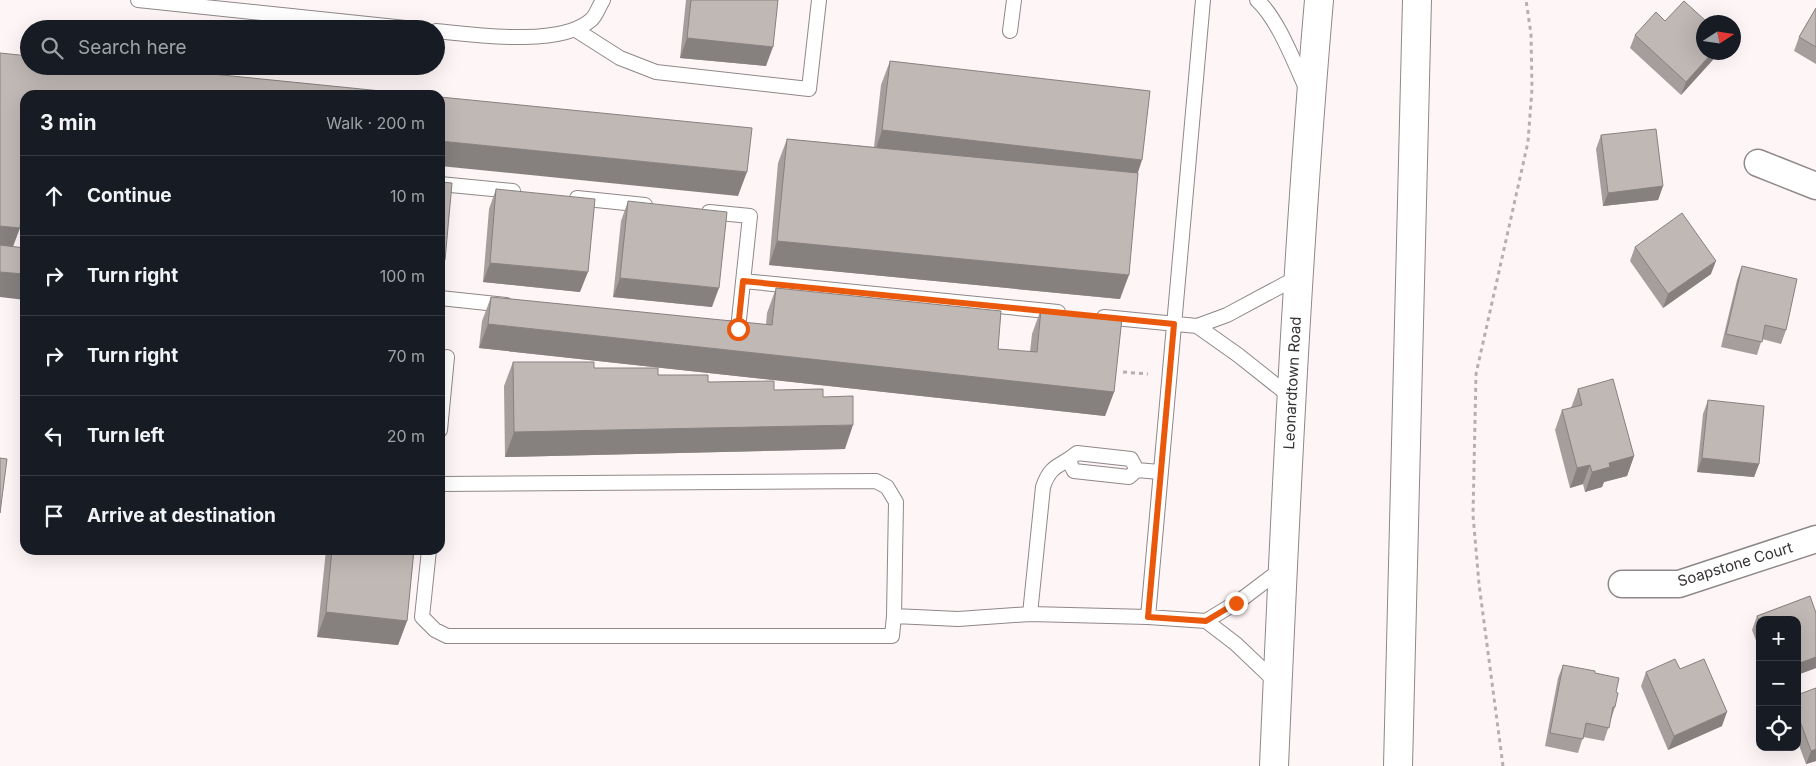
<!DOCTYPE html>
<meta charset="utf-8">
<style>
body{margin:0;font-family:Inter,sans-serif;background:#20242c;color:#f1f3f6}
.controls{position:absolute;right:15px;bottom:15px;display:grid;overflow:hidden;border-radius:10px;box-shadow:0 5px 20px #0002}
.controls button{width:45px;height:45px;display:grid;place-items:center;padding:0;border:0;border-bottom:1px solid #363941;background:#171b24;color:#f1f3f6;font:25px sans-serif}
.compass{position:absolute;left:1696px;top:15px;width:45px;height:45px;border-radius:50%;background:#171b24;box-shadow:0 5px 20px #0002;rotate:78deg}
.stop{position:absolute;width:15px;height:15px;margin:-11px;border:4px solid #ea580c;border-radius:50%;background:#fff}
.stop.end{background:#ea580c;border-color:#fff;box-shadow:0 1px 5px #0008}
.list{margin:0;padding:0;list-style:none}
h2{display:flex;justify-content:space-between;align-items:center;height:65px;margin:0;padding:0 20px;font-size:21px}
h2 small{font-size:16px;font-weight:400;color:#9ea1a6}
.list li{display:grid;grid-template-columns:32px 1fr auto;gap:15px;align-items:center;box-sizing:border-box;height:80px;padding:0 20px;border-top:1px solid #363941}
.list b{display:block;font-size:19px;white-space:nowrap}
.list em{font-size:16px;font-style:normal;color:#9ea1a6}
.icon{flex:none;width:28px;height:28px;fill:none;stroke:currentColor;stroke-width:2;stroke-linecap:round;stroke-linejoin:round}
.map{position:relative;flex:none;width:1816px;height:766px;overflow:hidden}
.search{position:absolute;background:#171b24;box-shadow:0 5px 20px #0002;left:20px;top:20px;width:425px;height:55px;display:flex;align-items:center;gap:12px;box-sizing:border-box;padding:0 18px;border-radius:28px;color:#9ea1a6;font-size:19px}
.panel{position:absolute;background:#171b24;box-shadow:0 5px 20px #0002;left:20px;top:90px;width:425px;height:465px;border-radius:15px}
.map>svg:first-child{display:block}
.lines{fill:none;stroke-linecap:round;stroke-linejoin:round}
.lane-casing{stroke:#8f8788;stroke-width:16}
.street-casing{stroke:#8f8788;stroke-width:29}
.highway-casing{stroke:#8f8788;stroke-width:30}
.path{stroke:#b6afb0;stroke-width:3;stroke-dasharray:4 4;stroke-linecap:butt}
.lane{stroke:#fff;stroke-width:14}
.street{stroke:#fff;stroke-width:26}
.highway{stroke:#fff;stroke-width:28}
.wall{fill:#a59e9c}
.shaded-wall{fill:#86817f}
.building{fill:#c0b8b5;stroke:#86817f}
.route{stroke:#ea580c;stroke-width:6}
.labels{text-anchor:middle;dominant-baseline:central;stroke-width:4;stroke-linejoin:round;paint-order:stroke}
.street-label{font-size:15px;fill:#373334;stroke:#fff}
</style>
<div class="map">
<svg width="1816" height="766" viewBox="0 0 1816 766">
<rect width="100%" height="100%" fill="#fef5f6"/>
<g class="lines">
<defs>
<path id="lane" d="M138 0 415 29
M1257 0C1278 19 1294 62 1306 88
M576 30 620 58 656 72 809 89 819 0
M436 31C476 35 560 47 591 20 596 16 599 6 603 0
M1010 31 1014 0
M440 184 513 191
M577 198 645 205
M709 212 750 216 738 329 727 328
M743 281 1058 312
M440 298 506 305
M1104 317 1197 326
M1291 397 1238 355 1197 326 1227 315 1298 277
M440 430 447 357
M1068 460 1074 471 1129 477 1137 470 1159 472
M440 484 876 481 887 487 896 502 894 616
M429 550 422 617 435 630 447 636H892L894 616 958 619 1030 614 1148 617 1203 0
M1030 614 1043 487C1051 463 1061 467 1077 453L1131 459 1137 470
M1148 617 1206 621 1236 644 1277 683
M1206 621 1242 599 1283 568"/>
<path id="street" d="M1758 163 1816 186
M1622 584H1679L1816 539"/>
<path id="highway" d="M1274 766C1285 510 1297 255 1319 0
M1398 766 1417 0"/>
</defs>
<!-- lane casing -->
<use href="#lane" class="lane-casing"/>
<!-- street casing -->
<use href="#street" class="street-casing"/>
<!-- highway casing -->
<use href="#highway" class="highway-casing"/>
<!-- path -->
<path class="path" d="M1123 372 1148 374
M1503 766 1479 584 1473 515 1476 374 1528 142 1532 89 1531 34 1526 0"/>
<!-- lane -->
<use href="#lane" class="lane"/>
<!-- street -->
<use href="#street" class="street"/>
<!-- highway -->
<use href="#highway" class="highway"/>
</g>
<!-- wall -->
<path class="wall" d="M686 0H778L766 66 680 58Z
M1816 8V64L1794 51 1799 37Z
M1665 21 1704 52H1720L1681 95 1630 48 1635 35Z
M890 61 1138 173 1120 299 769 265 778 163 787 139 874 147 881 85Z
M1601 135 1663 186 1658 200 1603 206 1596 149Z
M496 189 580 292 483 282 489 209Z
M628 201 712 307 613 297 621 221Z
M1635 247 1711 274 1663 308 1630 261Z
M1742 266 1786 330 1781 344 1762 339 1757 355 1721 347 1737 280Z
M776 288 998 349 1030 352 1032 334 1041 309 1114 392 1105 416 479 348 482 321 491 297 766 325 767 313Z
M513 362 594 368 658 375 774 390 823 397 845 449 505 457 504 386Z
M1578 389 1634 456 1627 476 1604 482 1602 487 1585 492 1583 484 1570 488 1555 430 1562 410 1571 408Z
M1708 400 1759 464 1754 477 1697 472 1703 414Z
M326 550H414L407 621 398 645 317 637Z
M1810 596 1816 613V668L1797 675V620H1760V651L1752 630 1757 616Z
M1563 665 1595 673 1616 692 1615 707 1604 741 1583 737 1578 753 1545 746 1558 678Z
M1680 669 1722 726 1668 750 1641 686 1646 672Z
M1797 695 1816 761 1806 764 1797 740Z"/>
<!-- shaded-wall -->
<path class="shaded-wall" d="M687 38 773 47 766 66 680 58Z
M1713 52H1720L1681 95 1686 82Z
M882 130 1142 160 1134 185 874 155Z
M440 141 747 172 738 196 440 166Z
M1663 186 1658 200 1603 206 1608 193Z
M0 226 20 228 11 252 0 251Z
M777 241 1129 275 1120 299 769 265Z
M440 260H445L440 275Z
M1716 261 1711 274 1663 308 1668 294Z
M490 263 588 272 580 292 483 282Z
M0 272 25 274V300L0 297Z
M620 278 719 288 712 307 613 297Z
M488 324 1114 392 1105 416 479 348Z
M853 425 845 449 505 457 514 432Z
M1634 456 1627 476 1604 482 1602 487 1585 492 1592 472 1609 463Z
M1702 458 1759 464 1754 477 1697 472Z
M1590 465 1583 484 1570 488 1577 468Z
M326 612 407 621 398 645 317 637Z
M1816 657V668L1797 675V664Z
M1727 712 1722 726 1668 750 1674 736Z
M1816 749V761L1806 764 1811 751Z"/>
<!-- building -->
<path class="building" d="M691 0H778L773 47 687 38Z
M1684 1 1707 22H1704V52H1713L1686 82 1635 35 1656 12 1665 21Z
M1816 8V47L1799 37Z
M0 53 29 56V66H132L421 95H25V179L20 228 0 226Z
M890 61 1150 91 1142 160 882 130Z
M440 97 752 128 747 172 440 141Z
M1656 129 1663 186 1608 193 1601 135Z
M787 139 1138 173 1129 275 777 241Z
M440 182 452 183 445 260H440Z
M496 189 595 199 588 272 490 263Z
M628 201 727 212 719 288 620 278Z
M1682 213 1716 261 1668 294 1635 247Z
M0 245 25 248V274L0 272Z
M1742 266 1797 279 1786 330 1765 325 1762 342 1726 334Z
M776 288 1001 311 998 349 1037 352 1041 309 1122 318 1114 392 488 324 491 297 772 325Z
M513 362H594V368H658V375H708V382L774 381V390L823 389V397L853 396V425L514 432Z
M1613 379 1634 456 1609 463 1610 467 1592 472 1590 465 1577 468 1562 410 1582 405 1578 389Z
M1708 400 1764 406 1759 464 1702 458Z
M0 458 7 459 0 513Z
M332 550H414L407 621 326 612Z
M1810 596 1816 613V657L1797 664V620H1760V623L1757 616Z
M1675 659 1680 669 1704 659 1727 712 1674 736 1646 672Z
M1563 665 1595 671V673L1619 678 1616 692 1618 693 1615 707H1613L1609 728 1586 723 1583 739 1550 733Z
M1816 688V749L1811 751 1797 713V695Z"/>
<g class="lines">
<!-- route -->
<path class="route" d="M738 329 743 281 1174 324 1148 617 1206 621 1236 603"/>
</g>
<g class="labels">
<!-- street labels -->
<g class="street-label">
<text transform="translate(1292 383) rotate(-87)">Leonardtown Road</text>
<text transform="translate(1735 564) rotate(-17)">Soapstone Court</text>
</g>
</g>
</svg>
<div class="controls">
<button>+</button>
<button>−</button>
<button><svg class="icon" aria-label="locate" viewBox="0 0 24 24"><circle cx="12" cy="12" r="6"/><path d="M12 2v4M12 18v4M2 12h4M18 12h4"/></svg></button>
</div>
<svg class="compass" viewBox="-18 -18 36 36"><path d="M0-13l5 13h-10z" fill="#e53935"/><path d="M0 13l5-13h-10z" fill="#9ea1a6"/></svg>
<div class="stop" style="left:738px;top:329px"></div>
<div class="stop end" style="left:1236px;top:603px"></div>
<div class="search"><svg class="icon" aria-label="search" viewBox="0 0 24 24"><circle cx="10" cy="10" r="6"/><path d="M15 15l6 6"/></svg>Search here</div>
<section class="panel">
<h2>3 min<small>Walk · 200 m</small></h2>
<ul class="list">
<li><svg class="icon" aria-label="ahead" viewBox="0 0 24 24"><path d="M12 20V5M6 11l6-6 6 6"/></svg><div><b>Continue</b></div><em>10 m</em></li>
<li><svg class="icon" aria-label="right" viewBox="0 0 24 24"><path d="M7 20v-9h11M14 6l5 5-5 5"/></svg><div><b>Turn right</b></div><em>100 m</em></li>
<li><svg class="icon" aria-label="right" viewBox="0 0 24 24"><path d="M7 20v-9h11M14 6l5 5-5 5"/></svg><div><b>Turn right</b></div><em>70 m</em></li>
<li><svg class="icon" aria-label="left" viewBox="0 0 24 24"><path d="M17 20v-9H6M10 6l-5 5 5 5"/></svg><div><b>Turn left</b></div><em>20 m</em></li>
<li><svg class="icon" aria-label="arrive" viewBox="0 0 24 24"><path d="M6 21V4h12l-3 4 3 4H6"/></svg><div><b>Arrive at destination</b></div></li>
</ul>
</section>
</div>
